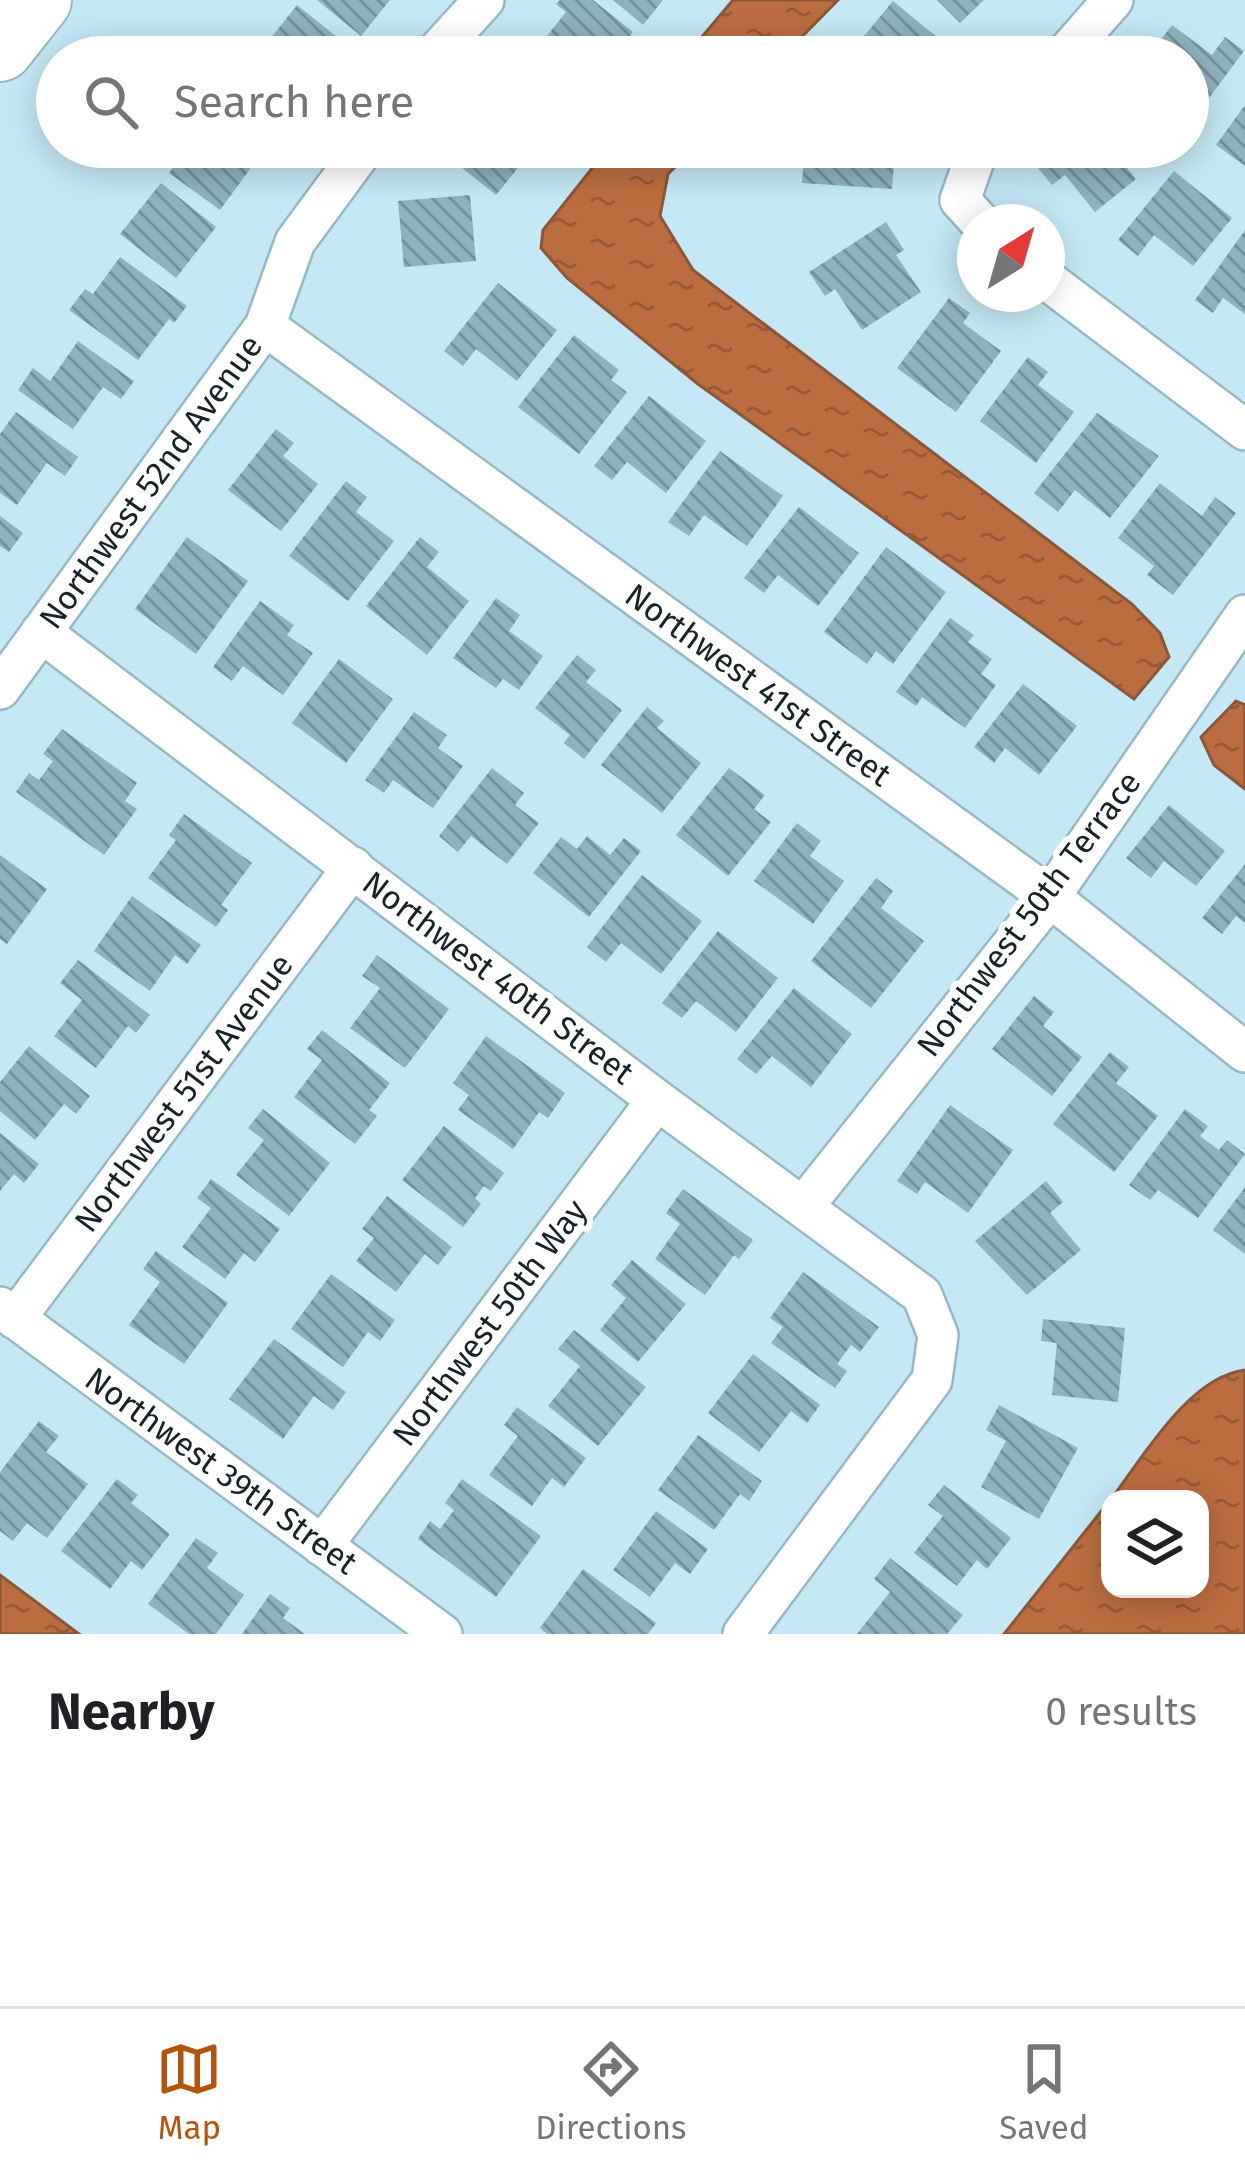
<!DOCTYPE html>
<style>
body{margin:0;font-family:"Fira Sans",sans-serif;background:#f6f6f6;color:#202124}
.controls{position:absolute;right:36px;bottom:36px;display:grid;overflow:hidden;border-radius:24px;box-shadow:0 6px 30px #0003}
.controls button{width:108px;height:108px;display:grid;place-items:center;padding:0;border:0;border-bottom:3px solid #e0e0e0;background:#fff;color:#202124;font:60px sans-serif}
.compass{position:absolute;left:957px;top:204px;width:108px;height:108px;border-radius:50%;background:#fff;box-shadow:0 6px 30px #0003;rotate:37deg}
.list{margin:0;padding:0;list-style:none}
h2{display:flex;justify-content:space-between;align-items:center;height:156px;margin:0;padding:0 48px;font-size:51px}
h2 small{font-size:39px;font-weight:400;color:#757577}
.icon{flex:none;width:66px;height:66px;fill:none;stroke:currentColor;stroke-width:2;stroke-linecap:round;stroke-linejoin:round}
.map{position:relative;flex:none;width:1245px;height:1634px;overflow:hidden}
.search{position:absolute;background:#fff;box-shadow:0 6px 30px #0003;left:36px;right:36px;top:36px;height:132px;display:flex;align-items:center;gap:30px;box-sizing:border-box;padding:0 42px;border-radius:66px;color:#757577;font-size:45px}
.sheet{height:372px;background:#fff}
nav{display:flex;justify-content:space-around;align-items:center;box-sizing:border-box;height:168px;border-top:3px solid #e0e0e0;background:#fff;font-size:33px;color:#757577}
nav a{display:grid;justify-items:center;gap:6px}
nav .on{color:#b45309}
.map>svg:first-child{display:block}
.water{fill:url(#water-ripples);stroke:#8a5738;stroke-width:3}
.building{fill:url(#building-back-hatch)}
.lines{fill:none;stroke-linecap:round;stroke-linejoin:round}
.street-casing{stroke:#95b8c5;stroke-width:44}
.highway-casing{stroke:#95b8c5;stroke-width:70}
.street{stroke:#fff;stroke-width:39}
.highway{stroke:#fff;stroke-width:66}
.labels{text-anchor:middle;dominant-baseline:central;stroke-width:12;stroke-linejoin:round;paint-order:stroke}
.street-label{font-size:33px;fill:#162328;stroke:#fff}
</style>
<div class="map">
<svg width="1245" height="1634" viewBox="0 0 1245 1634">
<defs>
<pattern id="water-ripples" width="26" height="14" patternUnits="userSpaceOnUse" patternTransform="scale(3)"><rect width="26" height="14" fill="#bb6d3f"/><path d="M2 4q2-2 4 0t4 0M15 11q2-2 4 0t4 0" fill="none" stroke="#975935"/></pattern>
<pattern id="building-back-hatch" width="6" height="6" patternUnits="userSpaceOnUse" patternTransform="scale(3)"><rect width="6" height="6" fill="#8fb2bf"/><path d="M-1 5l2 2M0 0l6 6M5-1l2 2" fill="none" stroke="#74909b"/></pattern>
</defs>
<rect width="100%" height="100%" fill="#c4e8f6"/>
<!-- water -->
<path class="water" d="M733 0H838L782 57H685Z
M609 147H695L668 174 660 216 693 270 1132 604 1160 633 1169 657 1134 699 698 384 567 278 541 248 543 230Z
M1236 701 1245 705V789L1214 765 1201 737Z
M1245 1370V1634H1004L1110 1500V1589H1200V1499H1111C1144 1456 1189 1377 1245 1370Z
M0 1575 79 1634H0Z"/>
<!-- building -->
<path class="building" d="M317 0H390L361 36Z
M560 0H593L633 32 612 57H563L543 41 566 12 556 4Z
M613 0H663L643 25Z
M937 0H984L960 23Z
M893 1 956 53 953 57H855L850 53Z
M297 5 352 49 346 57H264L259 53Z
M1172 25 1212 55 1225 37 1244 51 1194 118 1188 114V57H1148Z
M528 44 545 57H517Z
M1245 105V166L1216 145Z
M188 147H237L256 161 220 210 169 173Z
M436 147H535L496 195Z
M805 147H872L871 161 894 163 892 189 802 183Z
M1062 147H1153L1127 168 1136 179 1095 212 1065 175 1052 185 1037 167Z
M1174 171 1232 218 1193 266 1154 235 1138 256 1118 240Z
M161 183 216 227 176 278 120 234Z
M470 195 476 261 404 267 398 201Z
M886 222 904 250 896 255 921 292 862 330 835 289 825 296 809 272Z
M1245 230V314L1223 298 1213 313 1195 300Z
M120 257 187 306 174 323 169 319 138 360 69 310 85 289 93 294Z
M498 283 557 330 517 381 476 349 463 366 444 351Z
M949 298 970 313 963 323 1001 351 956 412 897 368Z
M574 335 619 370 611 380 627 392 579 454 518 407Z
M78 341 134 381 121 399 103 387 73 429 18 390 33 368 50 381Z
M1028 357 1048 372 1038 385 1074 412 1036 463 980 421Z
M649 396 706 441 666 493 627 462 612 480 594 466Z
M16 412 78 457 65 476 47 463 17 505 0 493V434Z
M1097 413 1159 456 1110 518 1075 490 1058 512 1034 493Z
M276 429 294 443 283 456 318 484 281 531 228 490Z
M720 451 783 496 747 546 704 515 689 536 668 522Z
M346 481 367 497 356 512 394 541 348 601 289 556Z
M1160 483 1202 516 1215 497 1236 513 1173 595 1147 575 1154 566 1118 538Z
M799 507 859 553 818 606 778 575 764 593 744 578Z
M0 516 23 533 9 552 0 546Z
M187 537 248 581 196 654 135 609Z
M420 537 439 552 427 567 469 601 427 655 366 606Z
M886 547 946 592 893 664 876 651 867 664 824 632Z
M496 598 520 615 509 631 543 656 519 690 503 679 496 688 453 658Z
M260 601 294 625 287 635 313 653 283 695 243 666 232 681 213 667Z
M950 618 974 635 968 642 992 659 981 674 996 685 965 728 922 697 916 706 896 692Z
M577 655 596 670 586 682 622 710 584 759 564 743 570 735 535 708Z
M339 659 393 699 346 763 292 723Z
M1023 684 1077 726 1039 775 1005 748 994 763 974 747Z
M647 707 664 721 657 728 701 763 662 813 601 765Z
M414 712 447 735 438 748 463 766 433 808 393 780 384 793 365 780Z
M62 729 137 783 125 801 137 809 104 855 16 792 29 773 39 780 53 761 43 754Z
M492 768 524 793 515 805 539 823 507 864 471 836 458 852 439 836Z
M729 768 765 795 754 809 771 822 728 876 676 835Z
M1169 805 1225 851 1196 886 1164 861 1151 878 1126 858Z
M184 814 252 863 221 905 228 910 216 927 148 878 176 840 169 835Z
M797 823 821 841 810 856 844 881 813 924 754 881Z
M587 836 610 855 624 838 641 851 589 917 533 873 561 837 577 849Z
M0 855 47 889 7 944 0 939Z
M1245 864V923L1236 916 1222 934 1202 918Z
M642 875 702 921 661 974 621 943 606 962 587 947Z
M876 878 893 891 881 908 924 941 871 1008 811 961Z
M132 896 201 945 187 964 175 955 150 991 94 951Z
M718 931 778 978 736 1032 696 1001 682 1018 662 1003Z
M377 955 449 1009 405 1068 350 1028 380 988 362 976Z
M78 960 150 1015 136 1033 128 1026 96 1068 54 1036 82 1000 60 983Z
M794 988 852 1034 811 1087 772 1056 756 1074 737 1059Z
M1034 996 1054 1012 1043 1026 1082 1057 1052 1096 992 1049Z
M322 1030 390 1083 369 1110 377 1116 355 1144 294 1097 322 1060 307 1049Z
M486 1036 565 1093 548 1118 539 1112 513 1149 458 1110 469 1095 453 1083Z
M29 1046 90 1096 76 1114 64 1104 35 1140 0 1111V1082Z
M1110 1052 1129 1067 1116 1083 1158 1116 1114 1172 1053 1124Z
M950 1105 1013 1150 968 1213 925 1182 917 1194 897 1181Z
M263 1109 330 1163 289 1216 236 1175 264 1140 248 1128Z
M1185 1109 1208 1126 1200 1136 1219 1150 1227 1140 1245 1154 1198 1218 1158 1190 1150 1200 1129 1185Z
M444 1126 504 1173 491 1191 484 1186 475 1198 481 1204 463 1227 402 1180Z
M0 1133 39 1164 24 1183 14 1174 0 1191Z
M211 1179 280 1229 255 1262 244 1253 225 1279 182 1247 211 1208 197 1198Z
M1046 1181 1063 1202 1050 1213 1081 1250 1027 1295 975 1241Z
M1245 1187V1254L1213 1230Z
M683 1189 753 1240 739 1259 734 1255 705 1295 655 1259 680 1224 666 1213Z
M387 1196 452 1247 438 1265 425 1254 396 1292 356 1261 374 1238 362 1229Z
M156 1251 228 1303 184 1364 129 1325 160 1282 143 1269Z
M632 1260 686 1304 638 1362 600 1330 626 1298 611 1285Z
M803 1272 879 1327 860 1352 851 1345 837 1364 847 1371 835 1388 771 1343 783 1327 770 1318Z
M331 1274 395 1320 380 1341 368 1332 343 1367 291 1329Z
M1043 1319 1125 1328 1118 1402 1052 1395 1057 1343 1041 1341Z
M574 1330 646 1387 598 1446 548 1406 580 1366 558 1349Z
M274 1339 346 1392 333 1410 314 1396 283 1439 229 1399Z
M753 1354 820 1405 807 1423 791 1411 759 1452 708 1413Z
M999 1405 1078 1448 1039 1519 981 1487 1006 1441 986 1430Z
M517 1407 586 1458 564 1487 552 1478 532 1506 489 1475 518 1436 504 1425Z
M39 1421 59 1436 46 1452 88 1484 47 1538 27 1523 13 1541 0 1531V1472Z
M698 1435 762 1481 749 1501 740 1494 714 1530 658 1490Z
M117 1479 138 1495 131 1503 170 1534 142 1570 131 1561 110 1589 61 1551Z
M462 1479 541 1536 496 1597 418 1539 430 1521 440 1529 454 1510 445 1503Z
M944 1485 1011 1538 987 1569 977 1560 957 1586 914 1553 943 1516 928 1505Z
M656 1511 708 1549 690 1574 675 1563 650 1597 613 1570Z
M196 1538 218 1553 207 1568 244 1595 216 1634H189L148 1604Z
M890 1558 963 1615 947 1634H857L890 1592 874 1579Z
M583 1569 656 1623 648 1634H547L540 1628Z
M270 1594 290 1608 283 1618 305 1634H242Z"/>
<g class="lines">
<defs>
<path id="street" d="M432 57 484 0
M1063 57 1113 0
M980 222 960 200 976 155 983 147
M1047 280 1245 430
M265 326 1050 897 1245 1052
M41 632 657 1100 922 1295 938 1335 932 1380 743 1634
M0 689 265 326 295 242 365 147
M803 1207 1050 897 1245 615
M0 1307 442 1634
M15 1319 353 867
M322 1546 657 1100"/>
<path id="highway" d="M0 48 38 0"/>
</defs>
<!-- street casing -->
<use href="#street" class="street-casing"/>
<!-- highway casing -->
<use href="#highway" class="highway-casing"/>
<!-- street -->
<use href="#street" class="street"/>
<!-- highway -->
<use href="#highway" class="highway"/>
</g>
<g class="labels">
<!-- street labels -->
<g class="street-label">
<text transform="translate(151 482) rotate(-54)">Northwest 52nd Avenue</text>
<text transform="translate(758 685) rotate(36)">Northwest 41st Street</text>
<text transform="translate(1029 914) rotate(-53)">Northwest 50th Terrace</text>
<text transform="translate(498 978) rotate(37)">Northwest 40th Street</text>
<text transform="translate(184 1093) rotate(-53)">Northwest 51st Avenue</text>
<text transform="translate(490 1323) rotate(-53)">Northwest 50th Way</text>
<text transform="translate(221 1471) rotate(36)">Northwest 39th Street</text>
</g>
</g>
</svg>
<div class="controls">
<button><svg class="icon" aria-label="layers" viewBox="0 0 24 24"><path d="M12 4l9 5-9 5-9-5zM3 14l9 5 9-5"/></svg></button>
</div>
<svg class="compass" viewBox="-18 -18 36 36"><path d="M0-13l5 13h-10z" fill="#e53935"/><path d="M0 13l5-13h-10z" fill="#757577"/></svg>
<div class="search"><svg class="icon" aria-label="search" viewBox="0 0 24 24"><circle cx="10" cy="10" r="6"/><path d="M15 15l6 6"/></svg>Search here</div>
</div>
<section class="sheet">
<h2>Nearby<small>0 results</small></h2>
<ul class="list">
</ul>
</section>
<nav>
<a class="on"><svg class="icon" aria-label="map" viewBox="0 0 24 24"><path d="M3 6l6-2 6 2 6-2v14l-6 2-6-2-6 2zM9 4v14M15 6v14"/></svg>Map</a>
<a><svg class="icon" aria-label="directions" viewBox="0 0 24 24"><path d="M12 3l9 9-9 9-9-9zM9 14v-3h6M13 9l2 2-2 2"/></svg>Directions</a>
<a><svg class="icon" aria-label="saved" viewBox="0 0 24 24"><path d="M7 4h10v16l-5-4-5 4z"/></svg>Saved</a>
</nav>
